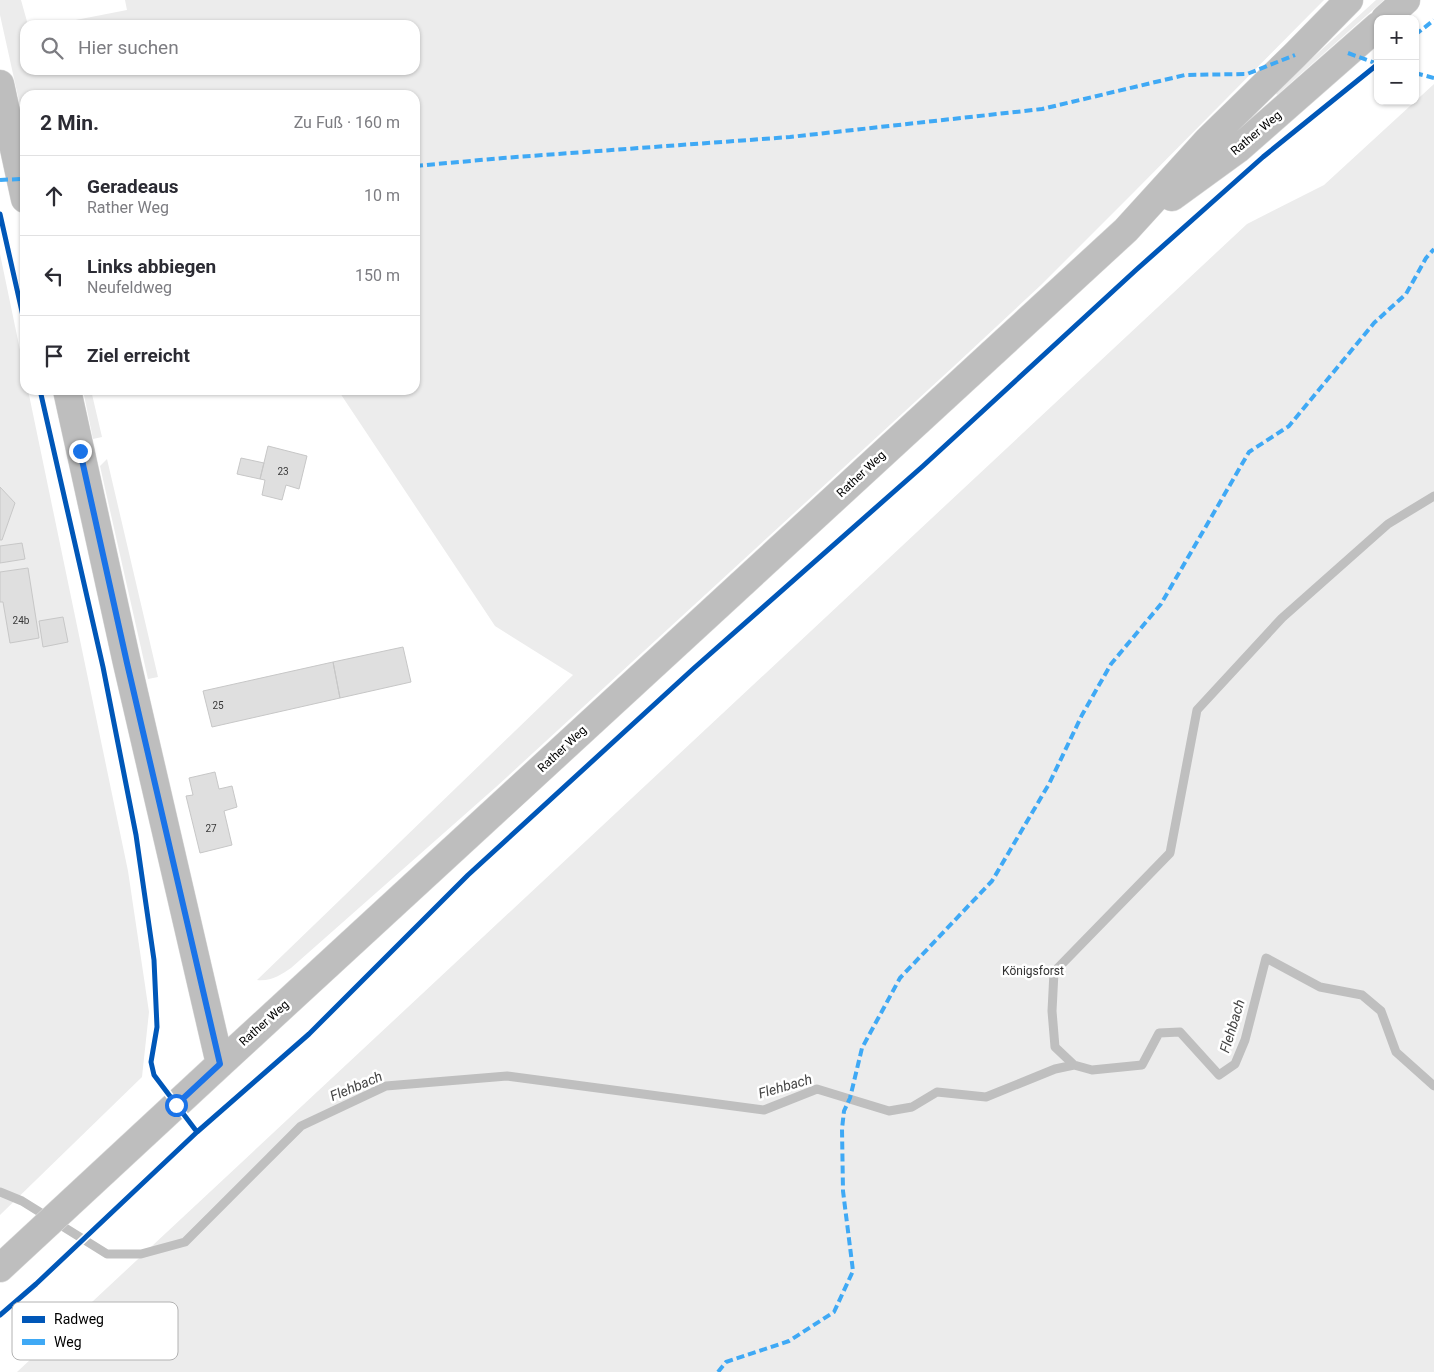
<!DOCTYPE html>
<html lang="de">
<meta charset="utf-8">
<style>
body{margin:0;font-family:Roboto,sans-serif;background:#f7f7f7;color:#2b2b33}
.controls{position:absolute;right:15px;top:15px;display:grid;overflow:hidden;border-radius:10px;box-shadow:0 1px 4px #0004}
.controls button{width:45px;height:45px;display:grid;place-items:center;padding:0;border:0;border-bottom:1px solid #e1e1e2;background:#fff;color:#2b2b33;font:25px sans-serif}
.stop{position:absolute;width:15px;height:15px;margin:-11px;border:4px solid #1a73e8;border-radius:50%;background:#fff}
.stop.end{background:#1a73e8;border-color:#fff;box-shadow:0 1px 5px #0008}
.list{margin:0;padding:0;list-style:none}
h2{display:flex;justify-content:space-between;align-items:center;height:65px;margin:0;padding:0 20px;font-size:21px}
h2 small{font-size:16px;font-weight:400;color:#7c7c81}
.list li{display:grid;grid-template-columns:32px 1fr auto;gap:15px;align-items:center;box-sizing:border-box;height:80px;padding:0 20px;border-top:1px solid #e1e1e2}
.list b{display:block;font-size:19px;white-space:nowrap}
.list p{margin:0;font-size:16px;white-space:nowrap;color:#7c7c81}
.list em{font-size:16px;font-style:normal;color:#7c7c81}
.icon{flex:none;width:28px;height:28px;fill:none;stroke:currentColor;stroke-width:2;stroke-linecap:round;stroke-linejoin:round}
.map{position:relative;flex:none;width:1434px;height:1372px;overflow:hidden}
.search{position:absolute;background:#fff;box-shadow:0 1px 4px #0004;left:20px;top:20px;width:400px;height:55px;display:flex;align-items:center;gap:12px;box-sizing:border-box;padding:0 18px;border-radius:15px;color:#7c7c81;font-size:19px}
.panel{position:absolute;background:#fff;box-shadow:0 1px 4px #0004;left:20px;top:90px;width:400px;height:305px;border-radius:15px}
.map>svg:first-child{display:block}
.green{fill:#ececec}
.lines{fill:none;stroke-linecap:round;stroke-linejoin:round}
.stream{stroke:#bfbfbf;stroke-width:9}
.building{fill:#dfdfdf;stroke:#c7c7c7}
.major-casing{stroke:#dbdbdb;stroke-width:29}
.major{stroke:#bebebe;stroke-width:28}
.quiet{stroke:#3fa9f5;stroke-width:4;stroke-dasharray:8 4;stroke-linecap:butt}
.cycleway-casing{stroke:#fff;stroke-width:8}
.cycleway{stroke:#0057b8;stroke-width:5}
.route{stroke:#1a73e8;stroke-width:6}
.labels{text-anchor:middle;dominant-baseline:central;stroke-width:5;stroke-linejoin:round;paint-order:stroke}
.number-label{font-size:10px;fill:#383838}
.street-label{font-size:12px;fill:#000;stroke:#fff}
.park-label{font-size:12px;fill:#333;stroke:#fff}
.water-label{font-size:14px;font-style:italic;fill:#444;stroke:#fff}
.key{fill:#fff;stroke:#b2b2b2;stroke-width:1}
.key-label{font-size:14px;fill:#000}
</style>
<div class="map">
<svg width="1434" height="1372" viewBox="0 0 1434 1372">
<rect width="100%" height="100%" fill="#fff"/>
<!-- green -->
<path class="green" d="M0 0H21L28 25H25V70H415V25H50L127 10 125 0H1324L1135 191 1041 285 953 367 496 787 291 968C281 975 270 982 257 980L573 675 495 626 338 390H415V95H25V128L0 15Z
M1376 0H1384L1277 95 1275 92Z
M1434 84V1372H17L1247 224 1324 185Z
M0 254 25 374V390H28L128 871 149 1012 142 1077 0 1215Z
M83 390H91L102 437 93 439Z
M107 459 158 677 148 679 100 466Z"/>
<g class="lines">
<!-- stream -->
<path class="stream" d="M1074 1065 1055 1047 1052 1011 1054 972 1170 853 1197 710 1282 618 1388 524 1434 496
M0 1192 22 1201 107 1254H141L185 1242 301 1126 386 1086 507 1076 764 1110 817 1089 889 1111 912 1107 937 1092 986 1097 1055 1069 1074 1065 1092 1070 1142 1065 1159 1033 1180 1032 1219 1075 1235 1064 1245 1040 1266 958 1320 987 1362 995 1381 1011 1396 1052 1434 1086"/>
</g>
<!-- building -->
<path class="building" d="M268 446 307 456 299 489 286 485 282 500 262 495 265 480 260 479Z
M241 458 264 463 260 479 237 474Z
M0 487 15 503 2 540H0Z
M22 543 25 559 0 563V546Z
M28 568 39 638 10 643 3 602H0V572Z
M63 617 68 642 43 647 39 621Z
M403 647 411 682 340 698 333 662Z
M333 662 340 698 212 727 203 691Z
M215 772 219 789 232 786 237 807 224 811 232 845 200 853 186 796 193 795 189 778Z"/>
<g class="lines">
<defs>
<path id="major" d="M1385 19 1406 0
M0 84 25 199
M1172 197 1238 149 1378 26
M67 390 127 663 220 1064
M0 1268 220 1064 1126 230 1208 140 1295 55 1349 0"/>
</defs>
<!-- major casing -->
<use href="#major" class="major-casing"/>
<!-- major -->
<use href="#major" class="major"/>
<!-- quiet -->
<path class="quiet" d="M1415 35 1434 20
M1348 53 1378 64
M1415 73 1434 78
M415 166 503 158 790 137 1042 109 1185 75 1247 74 1295 55
M0 180 21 179
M23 189H25
M718 1372 726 1362 789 1341 834 1312 853 1271 843 1191 842 1129 844 1111 850 1098 862 1048 900 978 992 881 1049 784 1082 715 1111 664 1161 604 1249 452 1289 426 1374 323 1406 294 1426 258 1434 249"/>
<defs>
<path id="cycleway" d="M0 214 25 325
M40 390 103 667 136 835 154 960 157 1027 151 1062 154 1075 197 1132
M0 1315 36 1284 197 1132 309 1034 468 875 693 669 923 466 1136 270 1263 157 1378 64"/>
</defs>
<!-- cycleway casing -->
<use href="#cycleway" class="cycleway-casing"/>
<!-- cycleway -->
<use href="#cycleway" class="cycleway"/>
</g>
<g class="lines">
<!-- route -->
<path class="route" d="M80 451 127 663 220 1064 176 1105"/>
</g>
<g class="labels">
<!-- number labels -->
<g class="number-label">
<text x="283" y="471">23</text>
<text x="21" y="620">24b</text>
<text x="218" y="705">25</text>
<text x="211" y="828">27</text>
</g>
<!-- street labels -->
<g class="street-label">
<text transform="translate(1256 133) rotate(-40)">Rather Weg</text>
<text transform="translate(861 474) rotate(-43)">Rather Weg</text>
<text transform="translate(562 749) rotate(-43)">Rather Weg</text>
<text transform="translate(264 1023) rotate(-42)">Rather Weg</text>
</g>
<!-- park labels -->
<g class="park-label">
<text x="1033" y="971">Königsforst</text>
</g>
<!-- water labels -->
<g class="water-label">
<text transform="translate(1232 1026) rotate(-73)">Flehbach</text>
<text transform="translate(356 1086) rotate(-23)">Flehbach</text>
<text transform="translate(785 1086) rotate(-16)">Flehbach</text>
</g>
</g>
<!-- legend -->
<rect x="12" y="1302" width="166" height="58" rx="8" class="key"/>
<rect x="22" y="1316" width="23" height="7" fill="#0057b8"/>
<rect x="22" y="1339" width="23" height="6" fill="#3fa9f5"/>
<g class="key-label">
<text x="54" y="1324">Radweg</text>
<text x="54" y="1347">Weg</text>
</g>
</svg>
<div class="controls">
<button>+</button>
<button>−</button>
</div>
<div class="stop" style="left:176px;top:1105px"></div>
<div class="stop end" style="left:80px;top:451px"></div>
<div class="search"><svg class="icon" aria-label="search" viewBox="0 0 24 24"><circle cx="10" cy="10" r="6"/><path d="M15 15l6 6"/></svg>Hier suchen</div>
<section class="panel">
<h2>2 Min.<small>Zu Fuß · 160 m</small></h2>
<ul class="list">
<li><svg class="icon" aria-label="ahead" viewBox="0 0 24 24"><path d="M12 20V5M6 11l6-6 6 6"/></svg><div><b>Geradeaus</b><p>Rather Weg</p></div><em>10 m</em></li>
<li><svg class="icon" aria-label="left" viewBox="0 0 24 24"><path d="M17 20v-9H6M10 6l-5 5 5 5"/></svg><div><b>Links abbiegen</b><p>Neufeldweg</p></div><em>150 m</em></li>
<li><svg class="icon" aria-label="arrive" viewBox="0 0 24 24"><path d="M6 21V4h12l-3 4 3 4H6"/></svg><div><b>Ziel erreicht</b></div></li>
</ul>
</section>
</div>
